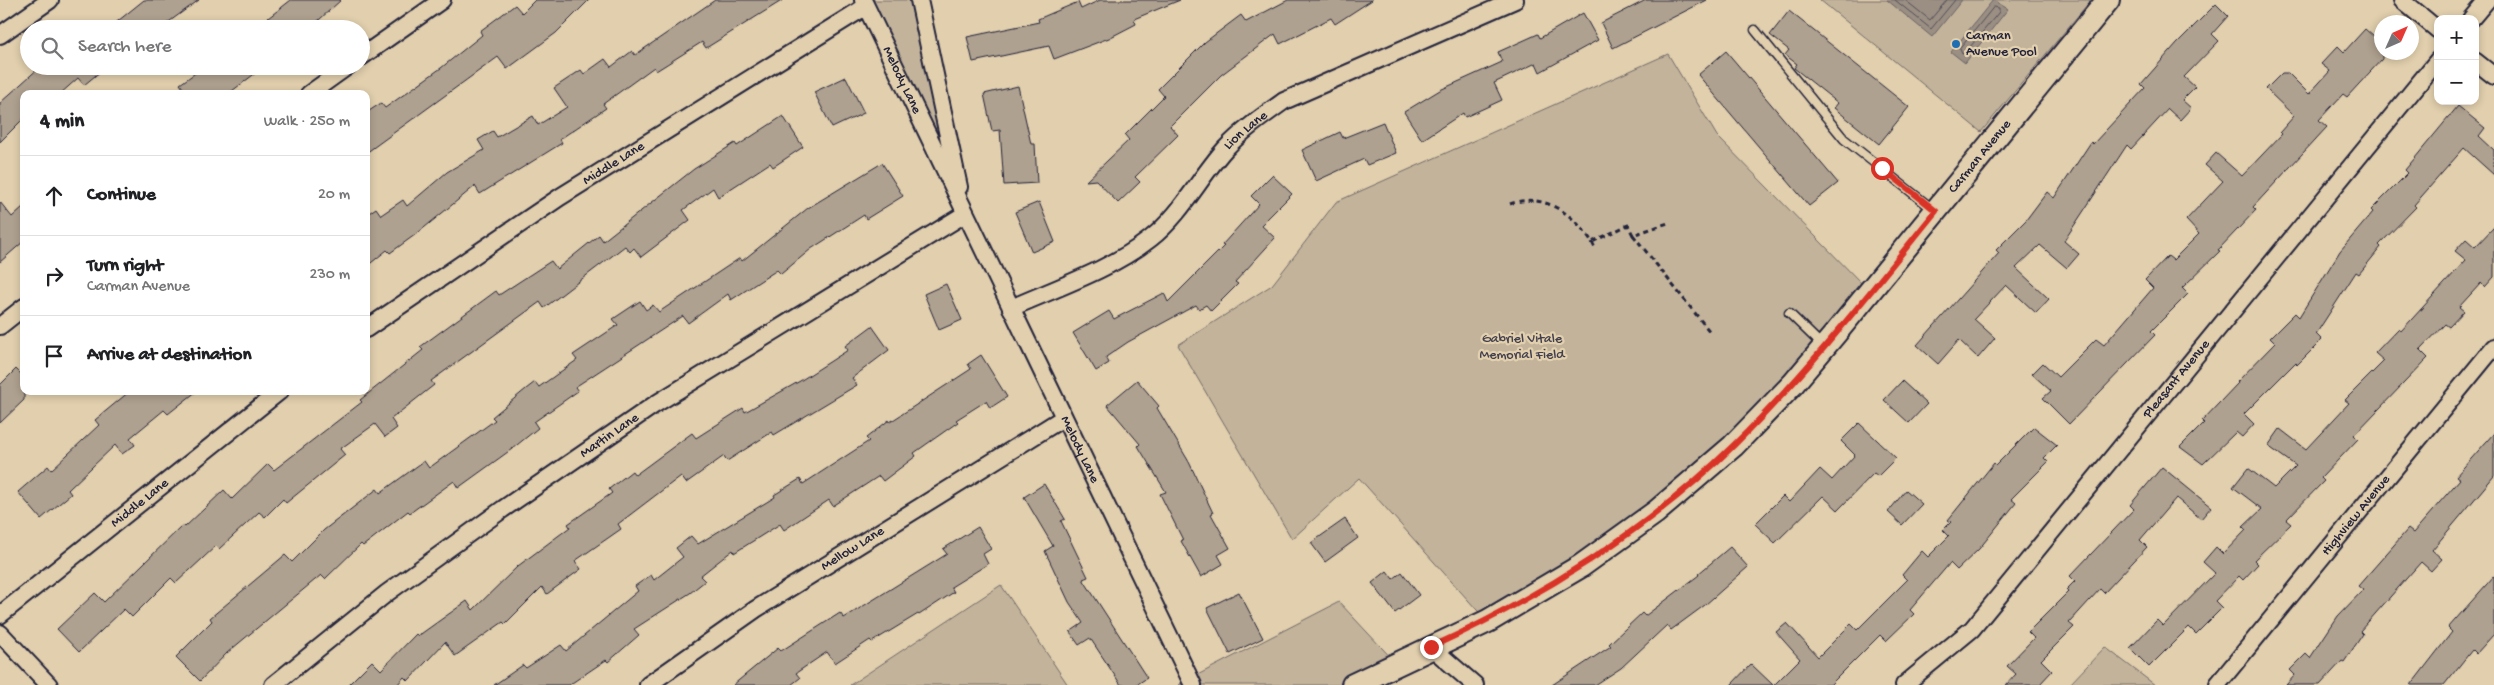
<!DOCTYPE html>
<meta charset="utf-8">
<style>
body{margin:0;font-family:"Gochi Hand",sans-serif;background:#f2f2f2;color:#202124}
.controls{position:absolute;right:15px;top:15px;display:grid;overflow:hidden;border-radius:10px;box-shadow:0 2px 8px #0003}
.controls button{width:45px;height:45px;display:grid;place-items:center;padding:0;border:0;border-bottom:1px solid #e0e0e0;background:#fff;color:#202124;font:25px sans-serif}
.compass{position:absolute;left:2374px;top:15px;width:45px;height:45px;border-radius:50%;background:#fff;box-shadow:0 2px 8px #0003;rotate:45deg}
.stop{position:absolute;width:15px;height:15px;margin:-11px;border:4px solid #d93025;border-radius:50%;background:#fff}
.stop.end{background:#d93025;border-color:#fff;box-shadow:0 1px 5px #0008}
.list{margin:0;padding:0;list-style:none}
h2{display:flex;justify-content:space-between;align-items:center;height:65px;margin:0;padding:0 20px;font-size:21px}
h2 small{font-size:16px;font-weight:400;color:#757577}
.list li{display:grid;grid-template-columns:32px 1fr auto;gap:15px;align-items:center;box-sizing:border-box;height:80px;padding:0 20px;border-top:1px solid #e0e0e0}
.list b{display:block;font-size:19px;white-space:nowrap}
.list p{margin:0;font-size:16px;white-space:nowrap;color:#757577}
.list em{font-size:16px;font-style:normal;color:#757577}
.icon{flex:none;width:28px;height:28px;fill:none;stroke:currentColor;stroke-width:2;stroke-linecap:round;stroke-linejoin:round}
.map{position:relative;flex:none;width:2494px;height:685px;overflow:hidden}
.search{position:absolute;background:#fff;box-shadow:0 2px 8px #0003;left:20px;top:20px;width:350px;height:55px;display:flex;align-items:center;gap:12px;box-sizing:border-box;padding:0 18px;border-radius:28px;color:#757577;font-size:19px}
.panel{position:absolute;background:#fff;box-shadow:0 2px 8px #0003;left:20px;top:90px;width:350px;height:305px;border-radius:10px}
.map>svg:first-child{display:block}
.green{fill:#c2b39a;stroke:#726a6a}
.water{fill:#9b8f83;stroke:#6b6366}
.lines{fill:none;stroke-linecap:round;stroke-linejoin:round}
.shore{stroke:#524e58;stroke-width:1}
.building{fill:#afa18f;stroke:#22223b}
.service-casing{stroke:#22223b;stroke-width:11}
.minor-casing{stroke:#22223b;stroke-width:20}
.secondary-casing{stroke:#22223b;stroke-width:26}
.path{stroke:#22223b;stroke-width:3;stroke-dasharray:5 4;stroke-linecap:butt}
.service{stroke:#e1cfad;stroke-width:8}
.minor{stroke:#e1cfad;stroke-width:16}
.secondary{stroke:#e1cfad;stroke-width:22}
.route{stroke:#d93025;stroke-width:6}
.poi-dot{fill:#1f6fb2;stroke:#e1cfad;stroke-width:2}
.labels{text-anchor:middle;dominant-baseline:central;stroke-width:4.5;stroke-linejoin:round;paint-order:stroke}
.poi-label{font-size:14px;fill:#22223b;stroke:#e1cfad;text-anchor:start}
.street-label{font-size:14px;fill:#22223b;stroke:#e1cfad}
.park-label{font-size:14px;fill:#423f4e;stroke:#e1cfad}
</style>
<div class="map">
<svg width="2494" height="685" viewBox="0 0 2494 685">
<rect width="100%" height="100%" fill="#e1cfad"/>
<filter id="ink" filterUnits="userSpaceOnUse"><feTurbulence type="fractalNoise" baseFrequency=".02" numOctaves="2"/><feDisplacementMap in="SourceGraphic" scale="10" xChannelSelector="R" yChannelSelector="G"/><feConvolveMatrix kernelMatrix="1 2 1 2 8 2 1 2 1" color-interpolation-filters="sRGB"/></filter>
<g filter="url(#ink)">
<!-- green -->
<path class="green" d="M866 0H915L959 197Z
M1820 0H2091L1981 132Z
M1668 54 1717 136 1868 290 1790 381 1650 512 1485 619 1359 478 1292 539 1178 345 1272 285 1336 202Z
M1001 585 1068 685H850Z
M1339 602 1395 662 1347 685H1178Z
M2105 647 2155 685H2069Z"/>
<!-- water -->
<path class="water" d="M1887 0H1962L1932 37Z
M1993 0 2008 9 1965 63 1951 52Z"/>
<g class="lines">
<!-- shore -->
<path class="shore" d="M1895 0 1931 29 1955 0
M1905 0 1930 20 1947 0
M1994 7 1999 8V12L1965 53 1962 54 1960 49Z"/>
</g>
<!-- building -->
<path class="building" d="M144 0H199L159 29H108Z
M291 0H341L309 29H254Z
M535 0H589L556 33 507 69 498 57 366 153V113L381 103 385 108 441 68 482 35 480 31 515 5 522 13Z
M715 0H783L706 48 702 42 656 71 654 67 603 104 606 108 560 139 562 143 480 194 475 186 419 232 390 253 387 250 366 267V215L376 208 381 215 403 200 407 206 447 172 484 150 478 140 493 131 497 137 533 116 538 125 567 107 554 88 581 70 584 74 605 59 611 67 632 51 635 55Z
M1100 0H1180L1134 19 1136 24 1109 38 1054 59 1049 46 973 62 967 37 1039 22 1038 19 1078 2 1081 9Z
M1288 0H1372L1335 24 1331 18 1280 44 1275 34 1221 75 1170 126 1178 135 1135 177 1140 182 1118 203 1096 180 1086 181 1129 140 1125 135 1164 96 1158 89 1205 42 1241 15 1246 22Z
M1646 0H1707L1613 48 1601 23Z
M2216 4 2228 16 2212 34 2219 41 2184 77 2195 87 2182 100 2191 108 2180 120 2168 109 2131 149 2127 145 2064 241 2079 254 2067 268 2040 245 2016 268 2049 299 2036 313 2006 285 1974 319 1995 338 1978 358 1959 340 1938 364 1917 345 1999 253 1996 250 2026 220 2047 192 2054 198 2091 142 2093 144 2145 88 2141 84 2177 43Z
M1789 11 1909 107 1879 144 1834 108 1838 103 1794 68 1797 64 1785 55 1789 50 1770 35Z
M1583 13 1598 40 1540 72 1536 63 1494 83 1502 100 1465 117 1463 113 1422 140 1404 112 1440 90 1502 62 1498 52 1538 34 1540 38Z
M2365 29 2382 44V59L2347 97 2343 94 2319 120 2327 127 2253 207 2256 210 2218 250 2220 251 2182 288 2188 294 2151 331 2155 335 2069 424 2043 398 2051 391 2032 374 2043 363 2058 377 2096 339 2104 345 2153 288 2145 280 2168 256 2173 260 2199 234 2186 220 2223 181 2205 165 2216 153 2242 176 2282 134 2280 132 2294 116 2266 89 2282 73H2288L2309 94 2330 71 2321 64 2338 46 2344 52Z
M1726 51 1838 183 1809 206 1698 75Z
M41 66H107L84 85 78 78 60 94H24V118L0 142V103Z
M205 66H265L228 94H187L180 84Z
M846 77 864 113 832 128 814 92Z
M1018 86 1031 144H1035L1037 183 1004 185 1000 130 992 131 984 94Z
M2458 106 2485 128 2479 136 2494 150V175L2464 148 2414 205 2416 207 2379 245 2381 247 2359 274 2356 272 2316 334 2322 340 2297 365 2295 363 2244 414 2254 424 2242 437 2236 432 2203 464 2180 447 2204 423 2202 421 2238 383 2237 382 2275 343 2270 338 2295 313 2299 317 2340 251 2373 212 2371 210 2408 173 2405 170Z
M783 116 803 147 773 167 770 163 718 197 713 188 683 210 690 220 641 257 634 248 630 252 625 246 544 308 540 302 431 381 434 385 391 419 397 428 385 437 375 424 340 449 345 455 286 503 283 499 265 517 259 512 219 549 216 546 176 583 171 578 132 617 124 609 79 652 57 629 95 593 104 602 183 525 185 527 224 490 232 499 268 464 274 470 362 402 360 400 423 350 420 347 496 291 499 295 551 261 557 269 599 235 603 241 694 169 735 143 737 146Z
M1383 122 1396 153 1367 165 1364 159 1316 181 1302 150 1340 132 1343 138Z
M882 163 903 196 866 219 864 215 811 249 781 274 777 270 731 300 728 294 688 323 683 316 575 387 578 391 534 422 538 428 512 449 458 488 454 481 410 513 408 511 363 546 361 544 325 579 321 575 227 653 200 681 176 657 212 621 210 618 285 555 292 562 324 530 377 489 380 493 424 461 429 468 495 420 492 417 526 389 535 382 539 387 577 360 573 355 618 325 613 319 640 301 646 310 653 305 659 312 740 258 742 261 808 208Z
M1272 175 1292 194 1261 225 1275 238 1235 282 1238 284 1211 311 1206 305 1199 309 1196 305 1128 342 1106 357 1109 363 1096 371 1073 333 1109 311 1114 319 1164 293 1168 302 1224 246 1222 245 1259 204 1251 196Z
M0 202 12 217 24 206V241L0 262Z
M1039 202 1055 242 1032 252 1015 212Z
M2494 227V277L2485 287 2481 283 2459 307 2464 311 2449 327 2445 324 2420 350 2428 358 2354 435 2358 439 2321 478 2324 481 2286 520 2291 524 2254 560 2258 564 2243 580 2239 576 2215 601 2222 608 2196 634 2189 627 2149 667 2130 648 2157 620 2163 626 2215 573 2203 562 2216 547 2223 554 2246 530 2243 527 2262 509 2233 487 2248 468 2274 488 2296 466 2268 446 2280 429 2306 449 2349 403 2345 400 2384 361 2375 353 2398 329 2401 331 2466 260 2455 251 2466 239 2475 247Z
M946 284 962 320 939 330 924 294Z
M872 326 889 350 852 378 857 385 774 435 772 432 727 461 724 456 686 483 681 476 618 524 621 529 575 561 581 569 547 594 542 587 505 624 503 622 455 656 445 642 408 681 404 677 397 685H348L372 661 381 670 416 634 418 636 467 601 473 610 518 566 570 527 568 524 612 493 609 489 632 471 635 475 692 433 696 438 743 408 745 412 800 381 848 350 845 346Z
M981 355 1007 397 990 408 986 401 956 420 958 422 914 453 916 456 883 481 879 476 833 506 829 500 784 530 780 524 734 553 733 550 700 576 705 581 690 593 634 629 639 635 608 662 606 660 569 685H494L523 665 526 668 561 645 566 651 638 591 635 586 651 575 654 580 683 557 676 548 691 536 698 544 775 497 774 495 800 479 803 484 869 441 866 438 889 420 890 422 971 369 968 364Z
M16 369 24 377V400L0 423V385Z
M1137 380 1159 406 1157 408 1189 462 1213 513 1211 514 1230 548 1218 555 1223 564 1201 577 1181 541 1183 540 1160 494 1166 492 1138 446 1140 444 1107 405Z
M1902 381 1927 404 1909 423 1884 400Z
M130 391H197L168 414 164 410 130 438 135 445 122 454 115 445 68 490 71 494 41 519 18 492 48 466 51 470 99 425 95 420Z
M1859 423 1896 458 1878 476 1874 473 1838 510 1823 496 1775 543 1755 524 1783 496 1789 502 1820 469 1832 480 1855 455 1841 441Z
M2034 427 2057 445 2044 458 2048 462 2011 499 2016 503 1979 549 1957 570 1950 563 1910 610 1914 614 1886 641 1880 635 1830 685H1774L1800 659 1776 632 1787 623 1818 657 1851 624 1857 630 1907 580 1902 575 1922 551 1928 557 1949 536 1943 530 1951 522 1948 520 1994 463 1996 465Z
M2494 433V476L2432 550 2442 559 2431 571 2421 562 2360 631 2363 634 2344 662 2342 661 2320 685H2286L2295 675 2290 670 2306 654 2310 658 2338 616 2363 590 2358 586 2408 529 2413 533 2460 479 2456 476Z
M2162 467 2211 507 2201 519 2176 498 2140 540 2147 547 2104 593 2100 589 2069 623 2074 627 2041 660 2052 671 2039 685H2006L2016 674 2007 666 2034 638 2028 632 2068 592 2066 590 2075 581 2070 576 2134 509 2130 505Z
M1044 484 1065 519 1061 521 1088 577 1083 579 1147 678 1136 685H1121L1090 638 1079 645 1070 632 1083 623 1069 602 1045 551 1053 546 1024 497Z
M1906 490 1922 504 1902 525 1888 512Z
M1345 519 1358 538 1325 562 1311 543Z
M978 527 991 549 983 554 988 564 951 587 954 592 919 615 918 614 872 642 870 640 835 663 827 652 796 673 800 678 791 685H733L778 648 781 651 840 613 844 618 947 554 943 549Z
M1730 547 1748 567 1705 605 1671 630 1667 625 1621 668 1595 685H1552L1611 646 1609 644 1642 613 1645 616 1699 575 1698 574Z
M1387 571 1393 579 1402 572 1419 595 1395 613 1372 583Z
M2494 576V634L2476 654 2472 650 2444 685H2411L2452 632 2448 628Z
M1239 592 1263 638 1230 654 1207 608Z
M1751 664 1773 685H1731Z"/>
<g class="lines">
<defs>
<path id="service" d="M1755 30 1844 139 1934 210
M1789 313 1822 345"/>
<g id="minor">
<path id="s1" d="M863 0 1193 685"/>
<path d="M919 0 959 187"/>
<path d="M2402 0 2438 30"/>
<path d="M2471 19 2487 0"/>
<path d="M0 35 50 0"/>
<path d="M361 57 442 0"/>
<path d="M2475 61 2494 76"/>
<path d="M309 94 348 66"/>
<path id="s2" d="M1011 308C1056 288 1112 269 1150 239 1182 214 1199 178 1225 149 1243 130 1263 116 1284 101L1515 0"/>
<path d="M0 326 24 307"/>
<path id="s3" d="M366 329 560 197 865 7"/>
<path id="s4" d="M0 615 280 391"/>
<path d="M0 633 49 685"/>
<path d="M1431 647 1475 685"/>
<path id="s5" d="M2218 684 2494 347"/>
<path id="s6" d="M273 685 387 593 503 509 654 405 965 214"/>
<path id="s7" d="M648 685 756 609 1063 418"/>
<path id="s8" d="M1904 685 1972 629 2438 60"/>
</g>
<g id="secondary">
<path id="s9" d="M1353 685 1488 621 1581 566 1656 512 1733 446 1793 384 1835 334 2108 0"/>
</g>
</defs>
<!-- service casing -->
<use href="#service" class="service-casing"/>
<!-- minor casing -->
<use href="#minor" class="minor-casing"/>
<!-- secondary casing -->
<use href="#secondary" class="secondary-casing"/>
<!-- path -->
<path class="path" d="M1510 204C1543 191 1575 215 1592 242L1628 225 1633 235 1668 223
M1633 235 1710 332
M1592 242 1596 250"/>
<!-- service -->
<use href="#service" class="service"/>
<!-- minor -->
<use href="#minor" class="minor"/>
<!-- secondary -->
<use href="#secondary" class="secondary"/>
</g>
</g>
<g class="lines" filter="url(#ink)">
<!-- route -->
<path class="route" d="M1431 647C1539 598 1649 529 1734 445 1807 373 1871 291 1936 211L1882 168"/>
</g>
<!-- markers -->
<circle class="poi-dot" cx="1956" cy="44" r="5"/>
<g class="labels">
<!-- poi labels -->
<g class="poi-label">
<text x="1966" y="36">Carman<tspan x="1966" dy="16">Avenue Pool</tspan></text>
</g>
<!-- street labels -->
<g class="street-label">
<text stroke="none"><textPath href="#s1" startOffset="89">Melody Lane</textPath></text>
<text stroke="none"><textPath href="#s2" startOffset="301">Lion Lane</textPath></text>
<text stroke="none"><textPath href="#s9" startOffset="832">Carman Avenue</textPath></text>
<text stroke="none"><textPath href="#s3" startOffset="298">Middle Lane</textPath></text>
<text stroke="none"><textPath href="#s8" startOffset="411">Pleasant Avenue</textPath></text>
<text stroke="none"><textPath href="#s6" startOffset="419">Martin Lane</textPath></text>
<text stroke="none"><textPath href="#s1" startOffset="499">Melody Lane</textPath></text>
<text stroke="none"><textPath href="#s4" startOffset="179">Middle Lane</textPath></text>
<text stroke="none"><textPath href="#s5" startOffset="218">Highview Avenue</textPath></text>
<text stroke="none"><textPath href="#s7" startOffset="246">Mellow Lane</textPath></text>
</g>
<!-- park labels -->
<g class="park-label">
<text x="1522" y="339">Gabriel Vitale<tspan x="1522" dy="16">Memorial Field</tspan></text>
</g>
</g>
</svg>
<div class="controls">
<button>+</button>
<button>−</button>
</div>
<svg class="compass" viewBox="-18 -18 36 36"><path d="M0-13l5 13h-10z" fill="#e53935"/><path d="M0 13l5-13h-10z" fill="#757577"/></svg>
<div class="stop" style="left:1882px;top:168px"></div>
<div class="stop end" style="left:1431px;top:647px"></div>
<div class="search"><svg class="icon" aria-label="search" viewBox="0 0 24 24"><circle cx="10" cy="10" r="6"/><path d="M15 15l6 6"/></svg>Search here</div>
<section class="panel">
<h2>4 min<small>Walk · 250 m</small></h2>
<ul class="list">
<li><svg class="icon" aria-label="ahead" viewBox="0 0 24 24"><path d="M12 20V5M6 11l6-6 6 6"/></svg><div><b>Continue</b></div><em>20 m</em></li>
<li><svg class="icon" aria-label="right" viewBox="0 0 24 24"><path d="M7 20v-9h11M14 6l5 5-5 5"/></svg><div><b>Turn right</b><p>Carman Avenue</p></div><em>230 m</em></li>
<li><svg class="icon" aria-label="arrive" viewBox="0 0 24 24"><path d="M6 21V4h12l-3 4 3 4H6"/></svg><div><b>Arrive at destination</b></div></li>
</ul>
</section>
</div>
